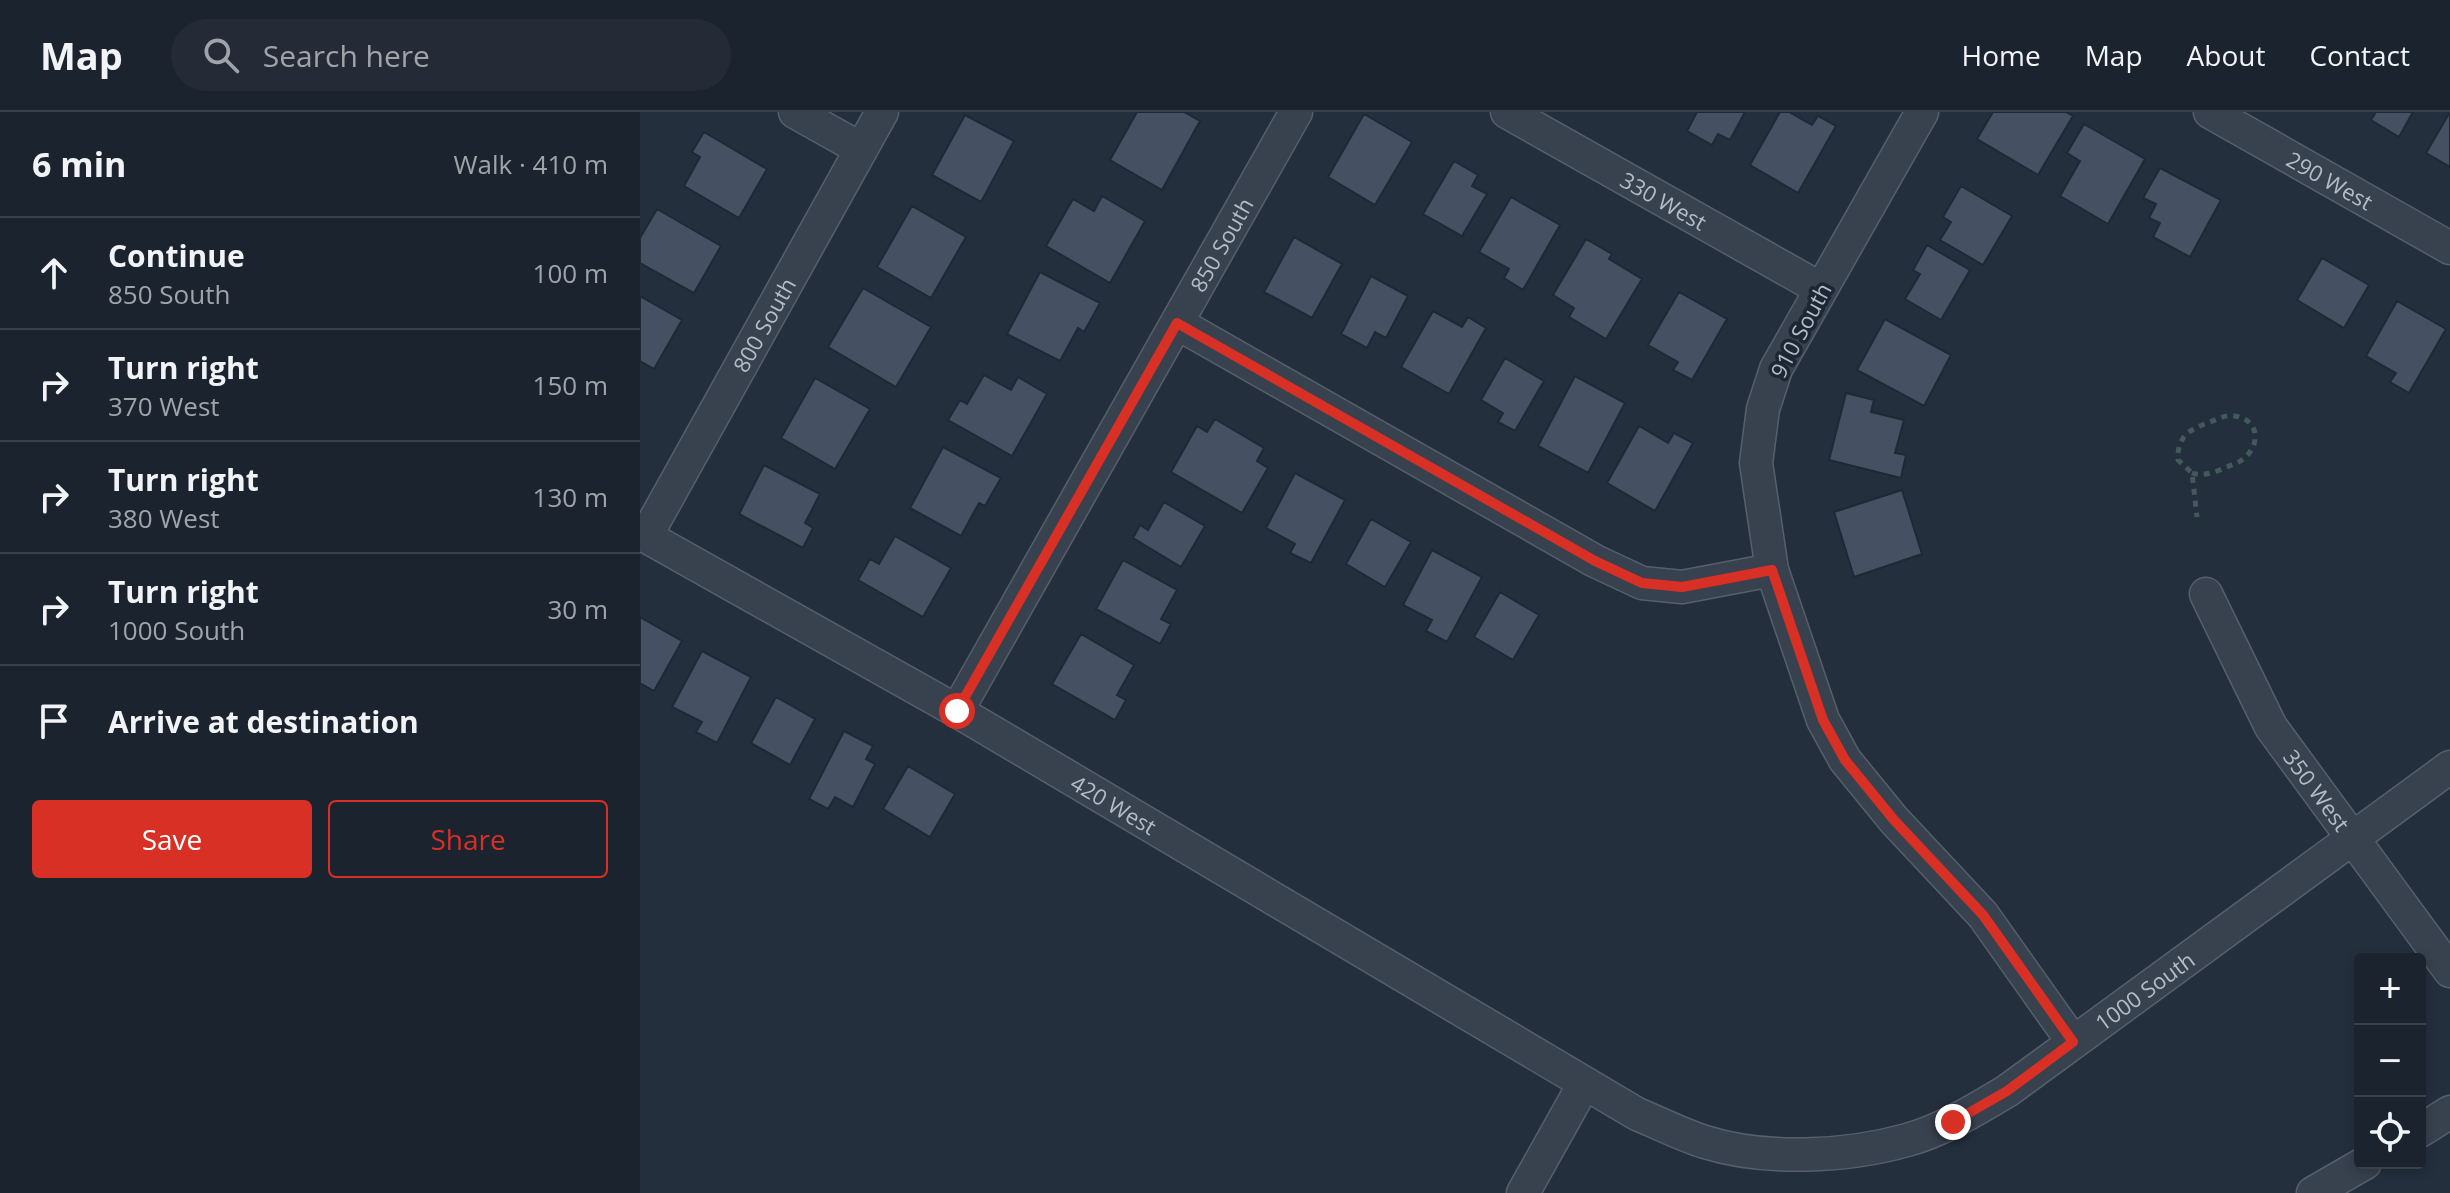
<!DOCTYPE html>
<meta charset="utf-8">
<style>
body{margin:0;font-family:"Open Sans",sans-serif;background:#242b36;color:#f1f3f6}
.controls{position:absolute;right:24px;bottom:24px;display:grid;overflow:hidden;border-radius:8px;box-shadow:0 4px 12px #0003}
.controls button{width:72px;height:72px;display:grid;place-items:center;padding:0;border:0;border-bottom:2px solid #39404a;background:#1b232e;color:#f1f3f6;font:40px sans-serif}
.stop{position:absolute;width:24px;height:24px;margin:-18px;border:6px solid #d93025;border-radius:50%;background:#fff}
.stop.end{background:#d93025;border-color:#fff;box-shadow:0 2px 8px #0008}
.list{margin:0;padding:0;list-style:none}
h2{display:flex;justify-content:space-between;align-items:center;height:104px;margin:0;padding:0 32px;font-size:34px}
h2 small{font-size:26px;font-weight:400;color:#a0a4aa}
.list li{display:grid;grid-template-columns:52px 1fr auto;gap:24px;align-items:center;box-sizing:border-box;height:112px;padding:0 32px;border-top:2px solid #39404a}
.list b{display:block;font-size:30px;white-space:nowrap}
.list p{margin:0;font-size:26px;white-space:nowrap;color:#a0a4aa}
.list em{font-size:26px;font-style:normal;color:#a0a4aa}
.actions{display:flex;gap:16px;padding:24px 32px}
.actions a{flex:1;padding:18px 0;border:2px solid #d93025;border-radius:8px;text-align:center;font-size:28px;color:#d93025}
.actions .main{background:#d93025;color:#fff}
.icon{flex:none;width:44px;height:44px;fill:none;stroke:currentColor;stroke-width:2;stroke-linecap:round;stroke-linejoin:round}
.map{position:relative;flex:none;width:1810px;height:1081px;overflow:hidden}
header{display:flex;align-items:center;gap:48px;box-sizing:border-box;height:112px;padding:0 40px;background:#1b232e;border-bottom:2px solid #39404a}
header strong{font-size:38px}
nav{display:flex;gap:44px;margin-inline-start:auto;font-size:28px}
.search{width:560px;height:72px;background:#242b36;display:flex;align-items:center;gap:20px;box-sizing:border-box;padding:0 28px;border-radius:44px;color:#a0a4aa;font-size:30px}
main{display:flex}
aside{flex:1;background:#1b232e}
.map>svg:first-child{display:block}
.building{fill:#455162;stroke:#1f2835;stroke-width:2}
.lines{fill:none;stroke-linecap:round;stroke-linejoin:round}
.minor-casing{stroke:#565f6c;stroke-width:35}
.path{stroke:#44595c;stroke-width:5;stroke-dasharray:6 6;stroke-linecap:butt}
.minor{stroke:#38414e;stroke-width:32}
.route{stroke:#d93025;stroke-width:10}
.labels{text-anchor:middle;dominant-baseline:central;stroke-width:7;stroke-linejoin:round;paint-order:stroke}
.street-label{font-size:22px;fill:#b4bcc9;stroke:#1d2633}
</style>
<header>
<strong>Map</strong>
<div class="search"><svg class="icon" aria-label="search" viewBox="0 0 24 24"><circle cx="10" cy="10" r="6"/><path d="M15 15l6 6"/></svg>Search here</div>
<nav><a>Home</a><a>Map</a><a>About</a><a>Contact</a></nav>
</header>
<main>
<aside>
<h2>6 min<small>Walk · 410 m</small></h2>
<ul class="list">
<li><svg class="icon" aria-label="ahead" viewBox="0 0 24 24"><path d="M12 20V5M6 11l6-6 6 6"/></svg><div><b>Continue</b><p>850 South</p></div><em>100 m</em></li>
<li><svg class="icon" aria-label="right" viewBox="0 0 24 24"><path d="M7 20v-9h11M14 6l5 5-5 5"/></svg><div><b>Turn right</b><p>370 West</p></div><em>150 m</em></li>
<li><svg class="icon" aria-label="right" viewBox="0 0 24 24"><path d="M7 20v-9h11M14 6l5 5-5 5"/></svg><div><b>Turn right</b><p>380 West</p></div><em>130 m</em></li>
<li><svg class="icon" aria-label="right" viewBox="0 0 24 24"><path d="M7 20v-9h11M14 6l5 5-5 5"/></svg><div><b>Turn right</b><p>1000 South</p></div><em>30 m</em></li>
<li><svg class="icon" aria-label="arrive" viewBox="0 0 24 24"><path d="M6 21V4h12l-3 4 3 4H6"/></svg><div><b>Arrive at destination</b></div></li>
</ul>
<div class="actions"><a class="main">Save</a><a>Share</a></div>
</aside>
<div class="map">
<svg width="1810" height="1081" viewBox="0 0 1810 1081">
<rect width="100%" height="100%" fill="#242f3e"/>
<!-- building -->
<path class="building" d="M497 0H544L560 9 522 78 470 48Z
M1057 0H1105L1090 28 1078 22 1072 33 1047 19Z
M1140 0H1149L1172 13 1178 4 1196 14 1158 81 1110 53Z
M1353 0H1426L1433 4 1398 63 1337 27Z
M1736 0H1773L1759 25 1731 8Z
M1810 0V55L1786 41Z
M724 2 772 30 735 93 688 65Z
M325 3 374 29 341 90 292 63Z
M1444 12 1505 47 1468 112 1420 84 1440 49 1427 41Z
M64 20 127 57 99 106 44 74 60 45 52 40Z
M814 49 838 63 832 74 847 82 822 124 783 102Z
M1520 56 1581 88 1550 145 1513 125 1520 111 1509 106 1516 92 1503 86Z
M1321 74 1372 104 1343 153 1300 128 1311 110 1303 105Z
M462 84 505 109 470 171 406 134 433 87 454 99Z
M871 85 920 113 883 178 864 166 869 157 839 140Z
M272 94 326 125 291 186 237 155Z
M17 97 81 134 54 181 0 151V126Z
M654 125 702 152 672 206 624 180Z
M946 127 972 142 969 147 1002 167 966 227 929 205 934 196 913 183Z
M1287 133 1330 158 1301 208 1265 187 1280 162 1273 158Z
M1682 146 1729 173 1704 216 1657 188Z
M400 160 460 191 444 220 438 216 420 249 367 222Z
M731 164 768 184 746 226 735 220 727 236 701 222Z
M223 176 291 215 256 275 188 235Z
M1039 180 1087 207 1052 268 1033 258 1038 250 1008 233Z
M0 184 42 208 14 257 0 249Z
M1757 189 1806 217 1769 281 1750 270 1756 261 1726 244Z
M793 199 822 215 828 205 846 216 809 282 761 255Z
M1245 207 1311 243 1284 294 1217 258Z
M865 246 904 269 875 319 858 310 863 301 841 288Z
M344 263 371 278 378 265 407 282 372 344 308 308 320 288 327 292Z
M935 264 985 291 948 361 898 334Z
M175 266 230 297 195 357 141 326Z
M1206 281 1234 288 1231 300 1264 308 1255 341 1266 343 1261 366 1189 348Z
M575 307 624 336 617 349 628 356 602 401 531 360 557 314 567 320Z
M999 314 1028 331 1034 321 1053 331 1015 399 967 371Z
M303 335 361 366 345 394 339 391 321 424 270 396Z
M124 353 180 382 165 411 173 416 163 436 99 402Z
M655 361 705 388 671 451 650 441 655 432 626 416Z
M1262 378 1282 442 1214 465 1194 400Z
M524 390 565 414 541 455 493 426 500 413 508 418Z
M731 407 771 430 745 475 706 452Z
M255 424 311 456 283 505 218 468 230 447 239 452Z
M792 438 842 465 807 530 786 519 792 508 763 493Z
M483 448 537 478 521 507 531 512 520 532 456 497Z
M860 480 899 503 873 548 834 525Z
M0 505 42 529 14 579 0 571Z
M441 522 494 553 477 583 486 588 475 608 412 572Z
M62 539 111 565 77 631 56 620 62 610 32 595Z
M136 585 175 607 150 653 111 631Z
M204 619 233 634 226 647 235 652 213 695 195 685 188 697 169 687Z
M268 654 315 682 290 725 243 697Z"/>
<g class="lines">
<defs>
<g id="minor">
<path d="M155 0 221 37"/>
<path id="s1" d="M867 0 1181 177"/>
<path d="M1282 0 1136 257 1123 297 1116 351 1132 458 1183 608 1205 648 1254 708 1343 803 1433 930"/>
<path id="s2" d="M1570 0 1810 136"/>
<path d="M537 211 955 449 1002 471 1042 475 1132 458"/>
<path id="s3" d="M0 421 317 599 997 1002C1019 1011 1042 1023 1065 1030 1125 1049 1207 1045 1267 1028 1303 1018 1335 998 1367 979L1810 655"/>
<path id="s4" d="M6 424 242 0"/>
<path id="s5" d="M1566 482 1631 615 1810 859"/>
<path id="s6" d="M317 599 656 0"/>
<path d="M1780 1019 1810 1000"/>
<path d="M883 1081 944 972"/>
<path d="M1673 1081 1725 1051"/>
</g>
</defs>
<!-- minor casing -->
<use href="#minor" class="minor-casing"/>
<!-- path -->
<path class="path" d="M1552 361C1566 366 1581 357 1594 352 1619 343 1625 309 1595 304 1587 302 1578 307 1570 310 1550 317 1537 324 1538 348L1552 361 1557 405"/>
<!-- minor -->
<use href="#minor" class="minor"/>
</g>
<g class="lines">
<!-- route -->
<path class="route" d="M317 599 537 211 955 449 1002 471 1042 475 1132 458 1183 608 1205 648 1254 708 1343 803 1433 930 1367 979 1313 1010"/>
</g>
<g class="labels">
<!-- street labels -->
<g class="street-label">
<text stroke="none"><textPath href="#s2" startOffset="138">290 West</textPath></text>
<text stroke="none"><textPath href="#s1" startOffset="180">330 West</textPath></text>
<text stroke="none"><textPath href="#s6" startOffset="536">850 South</textPath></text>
<text stroke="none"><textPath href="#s4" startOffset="242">800 South</textPath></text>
<text transform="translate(1160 218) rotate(-62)">910 South</text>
<text stroke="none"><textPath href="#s5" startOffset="226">350 West</textPath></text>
<text stroke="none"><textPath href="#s3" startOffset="546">420 West</textPath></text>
<text stroke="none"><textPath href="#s3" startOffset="1714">1000 South</textPath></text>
</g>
</g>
</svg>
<div class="controls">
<button>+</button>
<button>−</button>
<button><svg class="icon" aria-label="locate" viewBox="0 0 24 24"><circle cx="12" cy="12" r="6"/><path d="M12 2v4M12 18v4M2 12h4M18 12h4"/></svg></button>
</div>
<div class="stop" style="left:317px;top:599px"></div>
<div class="stop end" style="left:1313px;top:1010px"></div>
</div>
</main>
